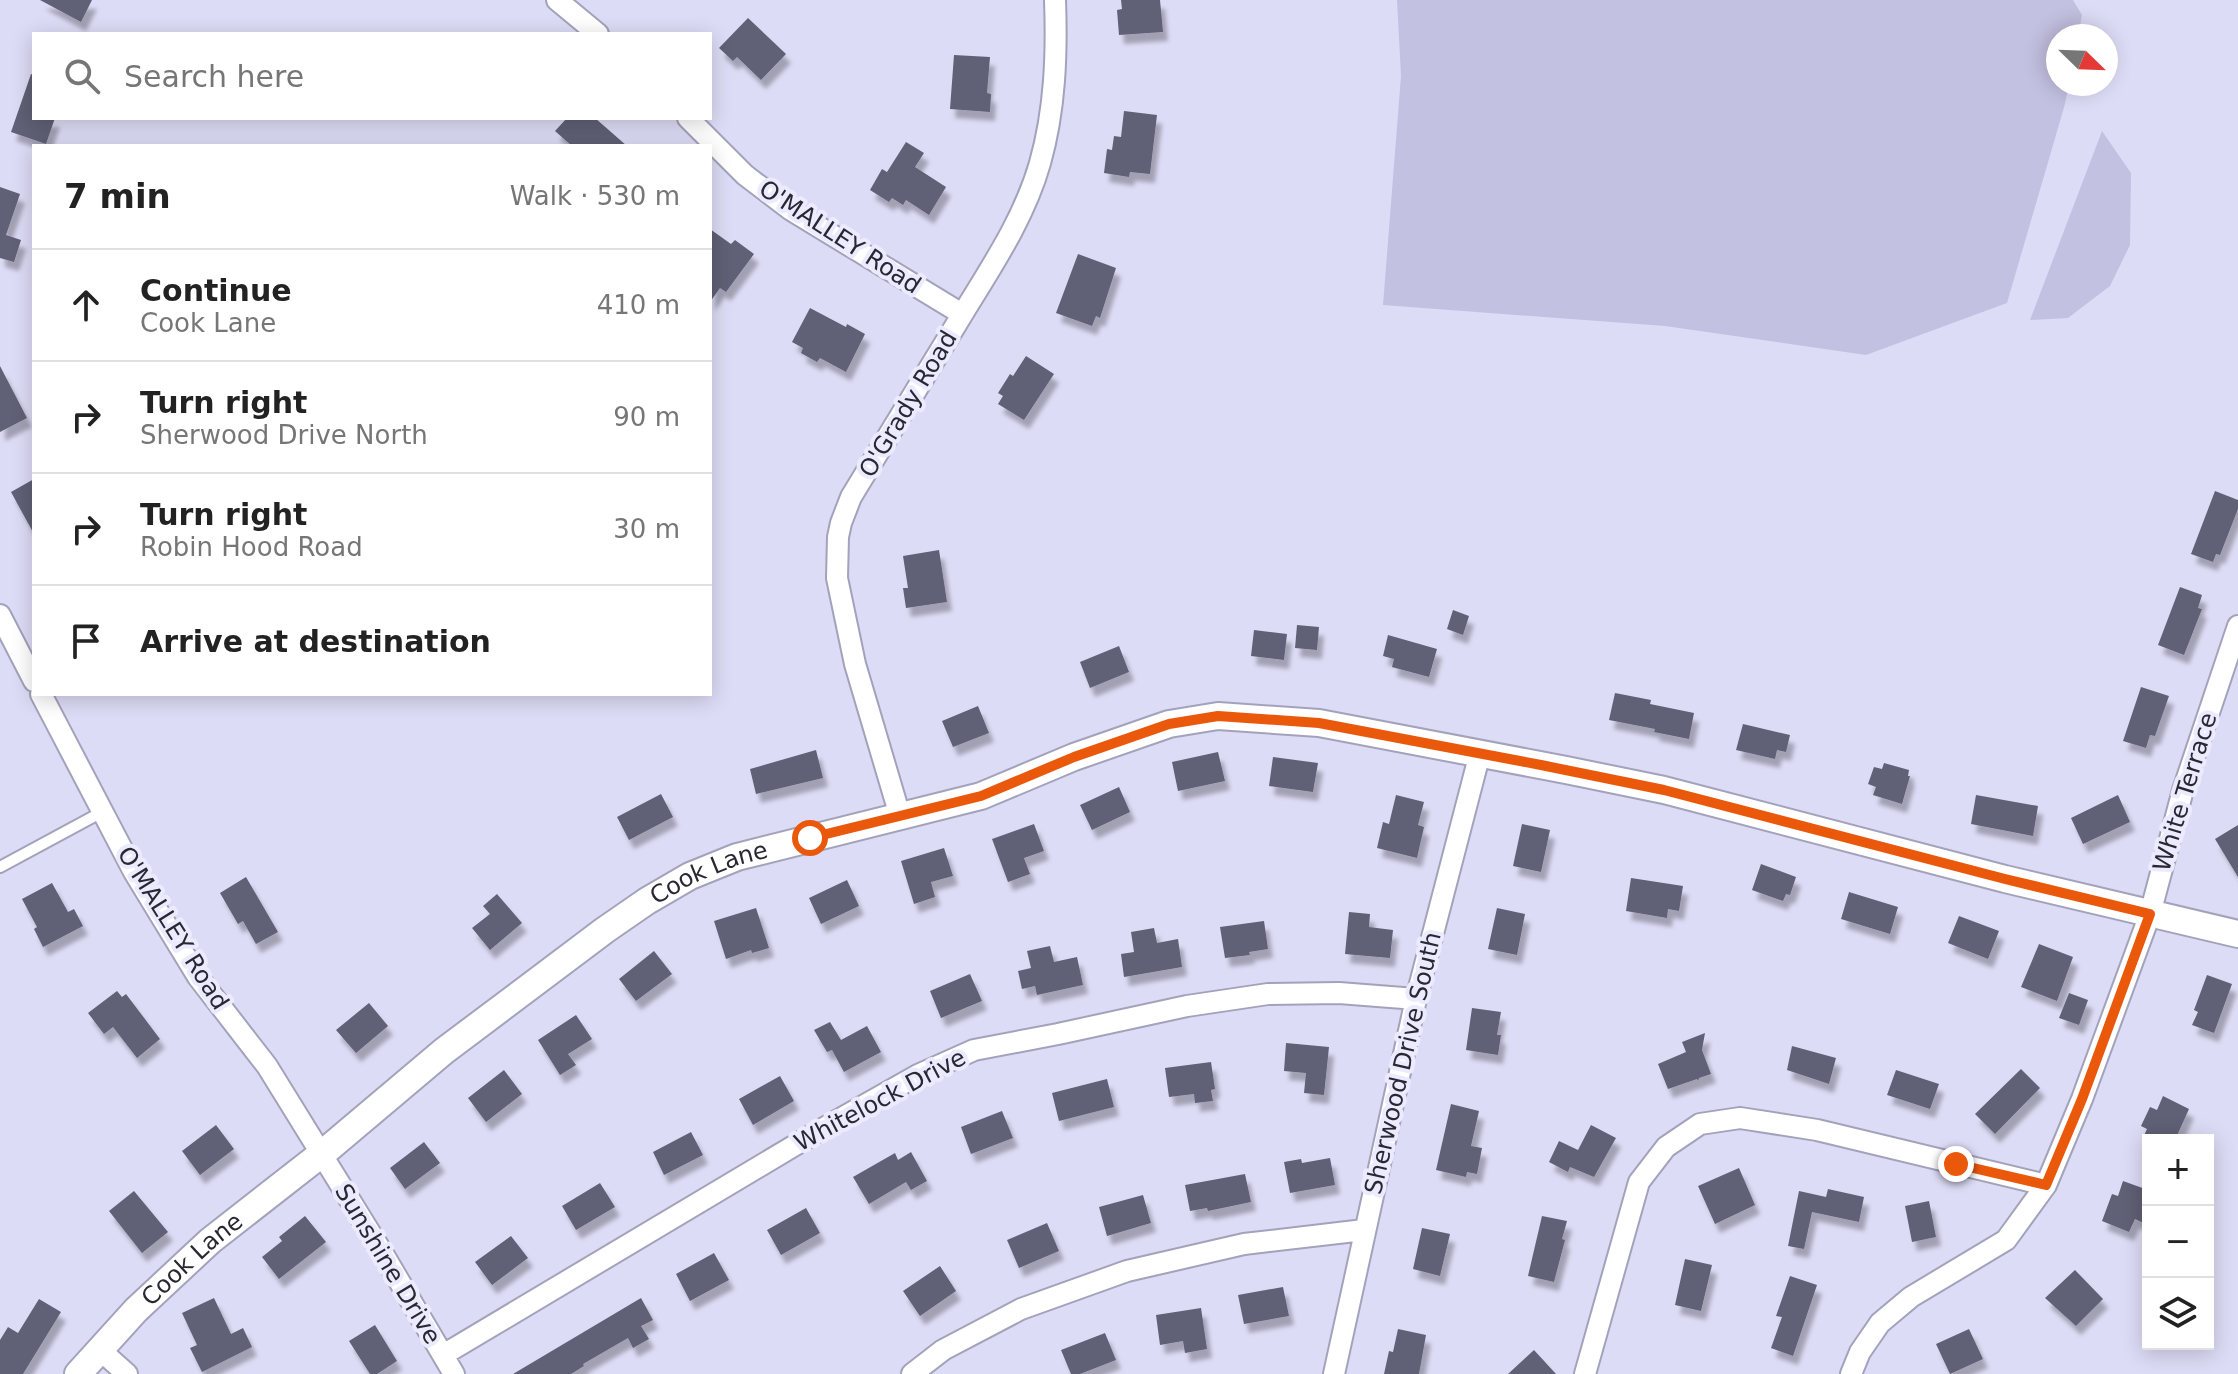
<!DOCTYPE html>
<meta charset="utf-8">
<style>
body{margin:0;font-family:"DejaVu Sans",sans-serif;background:#f6f6f6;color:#222}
.controls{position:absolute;right:24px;bottom:24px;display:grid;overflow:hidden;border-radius:0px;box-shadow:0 4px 20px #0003}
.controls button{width:72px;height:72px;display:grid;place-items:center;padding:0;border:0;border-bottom:2px solid #e0e0e0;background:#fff;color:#222;font:40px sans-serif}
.compass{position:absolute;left:2046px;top:24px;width:72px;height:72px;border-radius:50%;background:#fff;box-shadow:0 4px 20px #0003;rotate:113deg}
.stop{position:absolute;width:24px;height:24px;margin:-18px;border:6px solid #ea580c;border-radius:50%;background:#fff}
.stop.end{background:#ea580c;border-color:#fff;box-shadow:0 2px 8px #0008}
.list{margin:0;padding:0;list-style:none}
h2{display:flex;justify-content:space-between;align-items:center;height:104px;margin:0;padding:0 32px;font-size:34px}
h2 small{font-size:26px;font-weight:400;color:#767676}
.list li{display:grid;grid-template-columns:52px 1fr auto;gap:24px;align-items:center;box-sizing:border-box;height:112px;padding:0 32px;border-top:2px solid #e0e0e0}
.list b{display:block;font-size:30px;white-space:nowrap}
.list p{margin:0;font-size:26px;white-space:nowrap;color:#767676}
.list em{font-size:26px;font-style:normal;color:#767676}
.icon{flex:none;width:44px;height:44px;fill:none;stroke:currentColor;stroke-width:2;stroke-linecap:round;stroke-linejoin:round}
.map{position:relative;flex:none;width:2238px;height:1374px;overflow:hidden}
.search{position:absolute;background:#fff;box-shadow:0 4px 20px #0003;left:32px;top:32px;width:680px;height:88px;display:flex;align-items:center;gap:20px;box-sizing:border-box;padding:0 28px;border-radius:0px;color:#767676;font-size:30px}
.panel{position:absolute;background:#fff;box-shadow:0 4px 20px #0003;left:32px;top:144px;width:680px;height:552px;border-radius:0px}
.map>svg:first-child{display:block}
.green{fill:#c3c1e1}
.building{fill:#616076;filter:url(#shadow)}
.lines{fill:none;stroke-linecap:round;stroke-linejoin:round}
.lane-casing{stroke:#a3a2bb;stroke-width:14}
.street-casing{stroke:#a3a2bb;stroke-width:24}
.secondary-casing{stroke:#a3a2bb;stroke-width:30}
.lane{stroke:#fff;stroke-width:10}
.street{stroke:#fff;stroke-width:20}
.secondary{stroke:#fff;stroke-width:26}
.route{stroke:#ea580c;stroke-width:10}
.labels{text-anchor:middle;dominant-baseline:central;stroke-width:8;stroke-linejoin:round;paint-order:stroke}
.street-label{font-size:24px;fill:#292832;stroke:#ebeaff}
</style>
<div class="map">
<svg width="2238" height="1374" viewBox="0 0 2238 1374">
<defs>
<filter id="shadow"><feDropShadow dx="5" dy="9" stdDeviation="2" flood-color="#0004"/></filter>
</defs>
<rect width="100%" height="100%" fill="#dddcf6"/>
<!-- green -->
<path class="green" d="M1397 0H2073L2082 15 2078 36H2058V84H2069L2065 104 2007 303 1866 355 1665 326 1383 305 1401 76Z
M2102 131 2131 173 2130 245 2110 286 2068 318 2030 320Z"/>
<!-- building -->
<path class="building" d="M40 0H92L81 22Z
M1121 0H1160L1163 32 1119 35 1117 10 1122 9Z
M748 18 786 54 761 80 737 57 733 61 719 48Z
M954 55 990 57 987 93 991 94 990 112 950 109Z
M31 74 34 75V118H55L46 144 11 132Z
M1124 111 1157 115 1150 174 1130 172 1129 177 1104 173 1107 149 1112 150 1114 136 1121 137Z
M567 118H595L627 146H572L555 131Z
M906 142 924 153 915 167 946 187 929 215 906 200 903 205 892 198 889 202 870 190 882 169 887 172Z
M0 187 20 194 6 235 21 240 14 262 0 258Z
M710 229 731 244 735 240 754 254 726 292 720 288 710 302Z
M1078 254 1116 268 1100 318 1096 316 1092 326 1056 313Z
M810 308 846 327 847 324 865 334 846 372 820 358 817 362 801 353 803 348 792 342Z
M1026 356 1054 374 1024 420 998 404 1003 396 998 393 1010 374 1013 376Z
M0 366 27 418 0 432Z
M34 479V534L11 492Z
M2215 491 2238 500V509L2220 555 2216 554 2213 562 2191 554Z
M939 550 947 602 906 608 903 588H908L903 556Z
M2180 587 2202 595 2198 608 2202 609 2184 655 2158 645Z
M1453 610 1469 616 1463 635 1447 629Z
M1297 625 1319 627 1317 650 1295 648Z
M1254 630 1287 634 1284 660 1251 656Z
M1388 635 1437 649 1429 677 1392 667 1394 659 1383 656Z
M1119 646 1129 672 1090 688 1080 662Z
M2141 687 2169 696 2155 736 2150 735 2146 748 2123 741Z
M1615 693 1651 700 1650 704 1694 713 1689 739 1654 732 1655 729 1609 720Z
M978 706 989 733 953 747 942 721Z
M1743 724 1790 735 1786 752 1777 750 1775 759 1736 750Z
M816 750 823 778 756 794 750 769Z
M1218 752 1225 781 1178 791 1172 762Z
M1273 757 1318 763 1313 792 1269 786Z
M1884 763 1909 770 1908 776H1910L1902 804 1873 795 1876 787 1868 784 1874 767 1882 769Z
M1119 787 1130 812 1092 830 1080 805Z
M661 794 673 817 629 840 617 817Z
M1396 795 1424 802 1418 825 1424 827 1417 858 1377 848 1383 822 1389 824Z
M1976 795 2038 806 2033 836 1971 824Z
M2118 795 2130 822 2083 844 2071 818Z
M1034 824 1044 851 1024 858 1030 874 1008 882 992 839Z
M1522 824 1550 830 1541 872 1513 866Z
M2238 825V877L2215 839Z
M944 848 953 876 931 882 935 897 914 904 901 861Z
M1761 864 1796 877 1790 895 1786 894 1783 901 1752 890Z
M246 877 278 932 256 944 243 921 238 924 220 893Z
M1631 878 1683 886 1679 911 1668 909 1667 918 1626 911Z
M847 880 859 906 821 924 809 898Z
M52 883 68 912 74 909 83 926 43 947 34 929 37 927 22 899Z
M1849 892 1898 907 1890 934 1841 919Z
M497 894 522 923 490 950 472 928 490 914 483 906Z
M756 908 769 948 752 953 751 950 726 959 714 921Z
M1497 908 1525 914 1517 955 1488 949Z
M1349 912 1370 914 1369 927 1393 930 1390 958 1345 954Z
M1959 916 1999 931 1988 959 1948 943Z
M1264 921 1268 949 1249 952 1250 955 1225 958 1220 927Z
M1154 928 1157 943 1178 939 1182 967 1124 977 1121 954 1134 952 1131 932Z
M2039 944 2073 957 2057 1001 2021 987Z
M1050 946 1054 962 1077 957 1083 985 1037 995 1035 986 1022 989 1018 971 1031 968 1027 951Z
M654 951 672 974 636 1001 619 979Z
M970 974 982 1001 941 1018 930 991Z
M2207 975 2232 984 2214 1033 2192 1025 2198 1012 2194 1010Z
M117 991 122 997 126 994 160 1039 137 1058 113 1027 104 1034 88 1013Z
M2069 993 2088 1000 2079 1025 2059 1018Z
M369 1003 388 1026 356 1053 336 1030Z
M1472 1008 1501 1012 1497 1035H1501L1498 1055 1466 1050Z
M576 1015 592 1039 568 1054 576 1065 560 1075 538 1040Z
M830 1022 841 1040 867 1026 881 1052 844 1072 832 1050 827 1052 814 1030Z
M1705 1033 1702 1050 1711 1074 1699 1078 1698 1081 1697 1079 1668 1089 1658 1064 1686 1052 1682 1042Z
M1286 1043 1329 1047 1324 1095 1304 1093 1306 1073 1284 1071Z
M1792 1046 1836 1058 1829 1084 1787 1070Z
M1211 1062 1215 1089 1211 1090 1213 1101 1195 1103 1194 1094 1169 1097 1165 1068Z
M2021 1069 2040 1088 1995 1134 1975 1114Z
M504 1070 522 1094 486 1122 468 1098Z
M1896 1070 1939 1084 1930 1109 1887 1095Z
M780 1076 794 1101 753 1125 739 1099Z
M1107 1079 1114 1107 1059 1121 1052 1093Z
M2163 1096 2189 1109 2175 1140H2142L2147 1129 2141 1126 2150 1107 2157 1110Z
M1451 1104 1479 1111 1471 1146 1482 1148 1477 1174 1467 1172 1466 1177 1436 1170Z
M1002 1111 1013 1138 971 1154 961 1127Z
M216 1125 234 1149 200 1175 182 1151Z
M1591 1125 1616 1138 1594 1177 1570 1167 1568 1172 1549 1162 1559 1141 1578 1150Z
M691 1132 703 1155 664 1175 653 1152Z
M424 1142 440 1163 405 1189 390 1168Z
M911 1152 927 1181 911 1190 906 1182 869 1204 853 1177 895 1153 898 1160Z
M1330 1158 1335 1185 1290 1193 1284 1162 1301 1159 1302 1163Z
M1739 1168 1755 1205 1715 1224 1698 1186Z
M1245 1174 1251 1202 1208 1211 1207 1208 1190 1211 1185 1185Z
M2123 1181 2148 1190V1225L2135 1219 2129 1232 2102 1221 2112 1194 2118 1196Z
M600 1183 615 1207 576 1230 562 1206Z
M1828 1189 1864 1197 1859 1222 1812 1212 1804 1249 1788 1246 1799 1191 1826 1197Z
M134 1191 168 1232 142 1253 109 1211Z
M1143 1195 1151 1223 1107 1236 1099 1207Z
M1929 1201 1936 1237 1912 1242 1905 1206Z
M806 1208 820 1233 781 1255 767 1230Z
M305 1216 326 1242 279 1279 262 1257 282 1241 279 1237Z
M1542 1216 1567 1221 1562 1239 1565 1240 1554 1282 1528 1276Z
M1047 1223 1059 1251 1019 1268 1007 1240Z
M1422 1228 1450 1234 1440 1276 1413 1269Z
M511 1236 528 1258 492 1285 475 1262Z
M714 1253 729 1280 690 1301 676 1274Z
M1685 1259 1712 1265 1701 1311 1675 1305Z
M940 1266 956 1291 920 1316 903 1291Z
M2075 1270 2103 1299 2076 1326 2045 1298Z
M1790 1276 1817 1285 1793 1356 1771 1348 1782 1317 1776 1316Z
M1283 1287 1289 1316 1244 1324 1238 1295Z
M214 1298 231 1334 243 1328 252 1347 202 1372 190 1348 197 1345 182 1313Z
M641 1298 653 1320 641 1326 649 1339 633 1348 628 1338 583 1364 584 1366 571 1374H513Z
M39 1299 61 1312 23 1374H0V1340L8 1327 18 1333Z
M1201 1308 1207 1349 1185 1353 1183 1341 1160 1345 1156 1315Z
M375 1325 397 1361 377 1374H370L349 1341Z
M1398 1329 1426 1335 1419 1374H1384L1389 1351 1393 1352Z
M1969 1329 1983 1359 1950 1374 1936 1344Z
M1105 1333 1116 1360 1080 1374H1071L1061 1350Z
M1534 1350 1556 1374H1508Z"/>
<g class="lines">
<defs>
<path id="lane" d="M0 867 102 812"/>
<path id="street" d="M557 0 598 34
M688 118 745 175 791 210 962 314
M0 615 34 681
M41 694 134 872 198 977 267 1066 382 1252 454 1374
M900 816 855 664 837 578 838 537 841 523 851 497C889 434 927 372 965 310 994 263 1025 216 1040 163 1055 110 1057 55 1055 0
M99 1349 127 1374
M443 1355 817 1132 918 1075 974 1050 1058 1034 1187 1006 1268 994 1339 993 1416 999
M912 1374 943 1350 1021 1309 1127 1271 1244 1244 1364 1230
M1334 1374 1416 999 1480 753
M1585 1374 1639 1182 1666 1147 1700 1124 1740 1118 1817 1130 2046 1185
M1851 1374 1860 1352 1880 1323 1911 1297 2006 1240 2046 1185 2082 1099 2150 914 2183 790 2238 626"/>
<g id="secondary">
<path id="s1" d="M78 1374 136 1310 210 1241 329 1148 444 1051 605 930 647 901 690 876 737 857 981 796 1074 757 1169 724 1218 716 1319 723 1566 770 1664 790 2005 879 2238 934"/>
</g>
</defs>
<!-- lane casing -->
<use href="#lane" class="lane-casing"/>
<!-- street casing -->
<use href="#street" class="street-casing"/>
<!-- secondary casing -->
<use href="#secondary" class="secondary-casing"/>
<!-- lane -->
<use href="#lane" class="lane"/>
<!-- street -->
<use href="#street" class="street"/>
<!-- secondary -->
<use href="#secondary" class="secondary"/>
</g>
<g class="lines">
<!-- route -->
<path class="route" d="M810 838 981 796 1074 757 1169 724 1218 716 1319 723 1541 765 1664 790 2005 879 2150 914 2082 1099 2046 1185 1956 1164"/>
</g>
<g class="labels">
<!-- street labels -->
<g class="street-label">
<text transform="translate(840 237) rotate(33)">O'MALLEY Road</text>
<text transform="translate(908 404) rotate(-59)">O'Grady Road</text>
<text transform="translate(2185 792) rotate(-73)">White Terrace</text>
<text stroke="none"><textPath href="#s1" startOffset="810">Cook Lane</textPath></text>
<text transform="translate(173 928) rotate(58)">O'MALLEY Road</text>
<text transform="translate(1403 1063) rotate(-77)">Sherwood Drive South</text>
<text transform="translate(880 1100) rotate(-28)">Whitelock Drive</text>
<text stroke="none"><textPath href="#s1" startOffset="162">Cook Lane</textPath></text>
<text transform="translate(388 1264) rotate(59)">Sunshine Drive</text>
</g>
</g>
</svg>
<div class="controls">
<button>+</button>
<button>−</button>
<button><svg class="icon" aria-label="layers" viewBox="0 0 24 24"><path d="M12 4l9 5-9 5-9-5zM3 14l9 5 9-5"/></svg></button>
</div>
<svg class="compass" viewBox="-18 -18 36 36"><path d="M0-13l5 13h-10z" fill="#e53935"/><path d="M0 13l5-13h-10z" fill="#767676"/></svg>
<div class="stop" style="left:810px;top:838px"></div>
<div class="stop end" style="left:1956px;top:1164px"></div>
<div class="search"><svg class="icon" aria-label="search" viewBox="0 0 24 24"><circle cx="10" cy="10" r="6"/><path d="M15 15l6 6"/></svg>Search here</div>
<section class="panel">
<h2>7 min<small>Walk · 530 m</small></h2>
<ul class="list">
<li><svg class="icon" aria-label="ahead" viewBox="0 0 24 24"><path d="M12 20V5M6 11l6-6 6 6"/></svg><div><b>Continue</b><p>Cook Lane</p></div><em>410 m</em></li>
<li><svg class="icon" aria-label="right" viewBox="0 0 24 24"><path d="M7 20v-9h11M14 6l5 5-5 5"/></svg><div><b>Turn right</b><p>Sherwood Drive North</p></div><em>90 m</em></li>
<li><svg class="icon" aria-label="right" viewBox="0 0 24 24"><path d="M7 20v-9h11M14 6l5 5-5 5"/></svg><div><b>Turn right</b><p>Robin Hood Road</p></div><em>30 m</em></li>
<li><svg class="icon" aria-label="arrive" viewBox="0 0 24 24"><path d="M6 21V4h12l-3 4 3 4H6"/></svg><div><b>Arrive at destination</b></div></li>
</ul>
</section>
</div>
